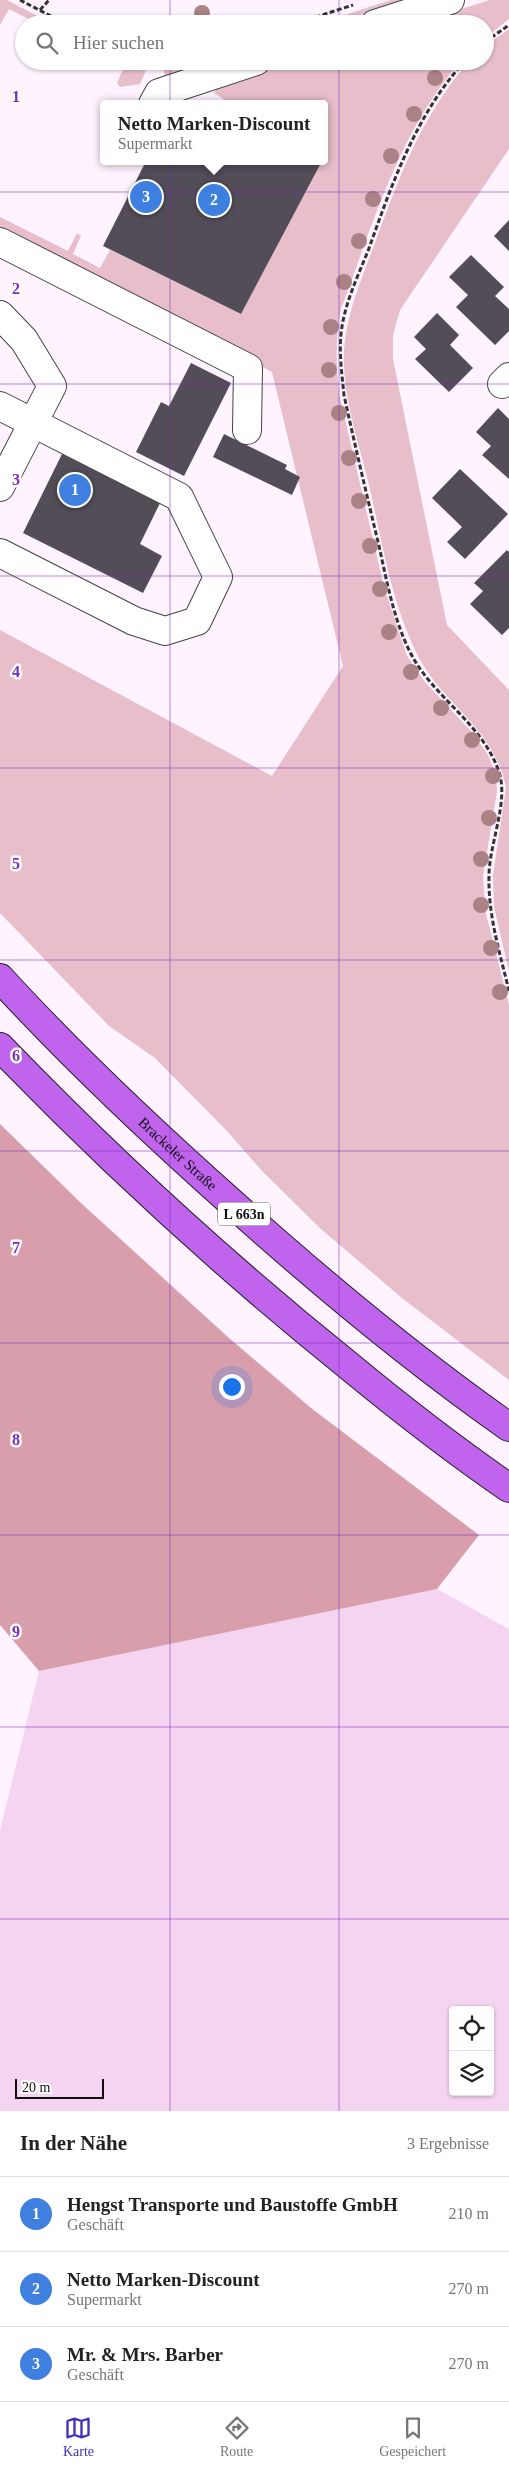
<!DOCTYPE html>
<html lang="de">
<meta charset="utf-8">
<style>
body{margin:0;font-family:Georgia,serif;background:#f2f2f2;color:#222}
.controls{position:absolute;right:15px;bottom:15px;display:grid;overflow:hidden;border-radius:5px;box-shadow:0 1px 4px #0004}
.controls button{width:45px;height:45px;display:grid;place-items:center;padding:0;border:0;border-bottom:1px solid #e0e0e0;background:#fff;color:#222;font:25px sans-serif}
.scale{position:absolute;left:15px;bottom:12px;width:89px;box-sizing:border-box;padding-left:5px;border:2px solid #101010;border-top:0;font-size:14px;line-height:18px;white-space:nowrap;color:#101010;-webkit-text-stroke:4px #fff;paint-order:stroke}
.you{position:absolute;left:231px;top:1386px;width:18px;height:18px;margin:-12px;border:4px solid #fff;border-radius:50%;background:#1a73e8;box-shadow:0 0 0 8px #1a73e833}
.badge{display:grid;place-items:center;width:32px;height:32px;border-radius:50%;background:#452eba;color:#fff;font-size:16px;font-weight:700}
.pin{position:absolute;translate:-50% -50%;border:2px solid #fff;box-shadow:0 1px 5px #0006}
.popup{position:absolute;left:100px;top:100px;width:228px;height:65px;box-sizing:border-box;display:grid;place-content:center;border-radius:5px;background:#fff;filter:drop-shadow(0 1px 4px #0005);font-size:16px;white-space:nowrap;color:#767676}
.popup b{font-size:19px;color:#222}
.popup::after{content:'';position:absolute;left:50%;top:100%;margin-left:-10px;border:10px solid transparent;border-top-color:#fff}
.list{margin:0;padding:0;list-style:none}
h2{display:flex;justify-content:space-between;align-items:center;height:65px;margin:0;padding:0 20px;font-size:21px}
h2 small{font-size:16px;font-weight:400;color:#767676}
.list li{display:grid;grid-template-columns:32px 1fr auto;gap:15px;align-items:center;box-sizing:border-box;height:75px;padding:0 20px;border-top:1px solid #e0e0e0}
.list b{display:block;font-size:19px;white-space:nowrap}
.list p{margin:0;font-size:16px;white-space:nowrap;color:#767676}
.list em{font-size:16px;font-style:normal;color:#767676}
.icon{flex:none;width:28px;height:28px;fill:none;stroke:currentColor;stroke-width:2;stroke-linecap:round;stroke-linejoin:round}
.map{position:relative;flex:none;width:509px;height:2111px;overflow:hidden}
.search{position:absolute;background:#fff;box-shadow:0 1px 4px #0004;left:15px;right:15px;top:15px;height:55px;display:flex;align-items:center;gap:12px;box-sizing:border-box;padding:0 18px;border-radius:28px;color:#767676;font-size:19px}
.sheet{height:290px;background:#fff}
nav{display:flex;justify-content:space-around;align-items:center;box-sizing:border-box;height:70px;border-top:1px solid #e0e0e0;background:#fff;font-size:14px;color:#767676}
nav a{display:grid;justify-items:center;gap:2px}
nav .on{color:#452eba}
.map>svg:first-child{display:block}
.farmland{fill:#f4d4f0;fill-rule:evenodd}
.green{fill:#e8beca}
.forest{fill:#d89eab}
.building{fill:#534d58}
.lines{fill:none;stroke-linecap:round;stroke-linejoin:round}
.minor-casing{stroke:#434343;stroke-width:30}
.highway-casing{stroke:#212121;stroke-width:30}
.path{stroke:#323232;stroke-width:3;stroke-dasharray:5 2.5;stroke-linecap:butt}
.minor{stroke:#fff;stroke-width:28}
.highway{stroke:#c063ed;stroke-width:28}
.tree{fill:#aa8185}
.grid{fill:none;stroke:#7b2cbf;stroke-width:1;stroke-opacity:0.55}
.labels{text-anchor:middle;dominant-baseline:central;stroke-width:5;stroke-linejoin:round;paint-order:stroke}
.shield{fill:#fff;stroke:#585858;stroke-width:1}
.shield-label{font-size:14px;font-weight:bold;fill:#101010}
.street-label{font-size:15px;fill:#101010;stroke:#fff}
.grid-label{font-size:16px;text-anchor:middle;font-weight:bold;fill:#7b2cbf;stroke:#fff;stroke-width:5;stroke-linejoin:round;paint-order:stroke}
</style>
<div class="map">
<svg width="509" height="2111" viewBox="0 0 509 2111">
<rect width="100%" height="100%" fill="#fef3fe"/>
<!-- farmland -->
<path class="farmland" d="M437 1589 509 1629V2111H0V1831L39 1671ZM453 2010H490V2092H453Z"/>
<!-- green -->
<path class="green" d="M0 0H7L53 24H38L9 9 0 25Z
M391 0H406L331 24H317Z
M490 0H509V19L485 38V24H414Z
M509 29V149L400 310 393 335V359L447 625 509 690V971L494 907 493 875 506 788C494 726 442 705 417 654 391 601 382 541 369 485 358 439 339 387 345 340 349 308 362 278 373 248 399 179 419 119 469 61H485V46Z
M112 61H127L148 66 140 84 120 87 117 83 124 67Z
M199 61H212L165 76 163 68 185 66Z
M295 61H461C399 131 373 224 341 309 335 338 336 364 339 393L384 587 407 656 425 682 469 729 487 753 495 772 497 791 483 877 486 914 509 1005V1380L402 1298 322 1230 263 1172 227 1131 155 1058 109 1026 0 913V630L272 776 343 666 272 372 0 234V217L68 251 77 233 81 236 73 254 100 268 110 250 241 314 322 161H324V104H231L214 93 218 85Z"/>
<!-- forest -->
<path class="forest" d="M0 1124 82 1204 229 1338 311 1408 479 1535 437 1589 39 1671 0 1625Z"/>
<!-- building -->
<path class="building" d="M146 161H322L241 314 103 246Z
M509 220V251L494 236Z
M471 255 504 287 495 296 509 309V331L495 345 456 307 468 295 449 277Z
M437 313 459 335 450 345 473 368 449 392 415 359 426 349 414 337Z
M191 363 231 383 184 476 136 452 161 402 169 406Z
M498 408 509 419V479L482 455 491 446 476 432Z
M224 434 287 465 285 469 300 477 292 495 213 457Z
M62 454 160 503 140 544 162 556 143 593 23 533Z
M460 469 508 514 465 559 447 542 462 527 432 498Z
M507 550 509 552V628L502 635 470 604 483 591 474 583Z"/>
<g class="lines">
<defs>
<path id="minor" d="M375 24 450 0
M153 104 159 93 256 61
M0 242 248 368 247 430
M0 315 24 340 52 386 0 487
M502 384 509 377
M0 406 179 497 218 577 197 621 165 631 134 621 0 553"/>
<g id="highway">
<path id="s1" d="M0 978C73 1058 152 1132 233 1204 321 1283 412 1359 509 1427"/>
<path d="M0 1047C110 1161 226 1267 349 1366 401 1409 454 1450 509 1488"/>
</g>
</defs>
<!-- minor casing -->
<use href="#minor" class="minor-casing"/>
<!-- highway casing -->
<use href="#highway" class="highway-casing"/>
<!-- path -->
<path class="path" d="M20 0 66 24
M40 10 49 0
M294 24 353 5
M485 42 509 25
M465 61C416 114 392 184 368 251 357 278 344 305 341 334 339 354 342 375 344 395 355 446 367 496 379 546 387 582 394 621 411 654 434 698 483 724 499 772 509 802 489 844 489 876 488 916 500 953 509 991"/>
<!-- minor -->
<use href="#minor" class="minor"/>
<!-- highway -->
<use href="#highway" class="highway"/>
</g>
<!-- trees -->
<g class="tree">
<circle cx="202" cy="13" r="8"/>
<circle cx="435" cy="78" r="8"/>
<circle cx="414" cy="114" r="8"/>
<circle cx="391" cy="156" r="8"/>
<circle cx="373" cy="199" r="8"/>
<circle cx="359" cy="241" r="8"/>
<circle cx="344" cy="282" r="8"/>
<circle cx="331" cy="327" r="8"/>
<circle cx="329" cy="370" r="8"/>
<circle cx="339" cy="413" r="8"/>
<circle cx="349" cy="458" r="8"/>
<circle cx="359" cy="501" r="8"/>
<circle cx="370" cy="546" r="8"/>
<circle cx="380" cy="589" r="8"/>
<circle cx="389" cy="632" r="8"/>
<circle cx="411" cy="672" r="8"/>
<circle cx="441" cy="708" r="8"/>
<circle cx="472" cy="740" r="8"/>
<circle cx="493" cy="776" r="8"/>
<circle cx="489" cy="818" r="8"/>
<circle cx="481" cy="859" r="8"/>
<circle cx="481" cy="905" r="8"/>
<circle cx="491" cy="948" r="8"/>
<circle cx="500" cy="992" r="8"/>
</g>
<!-- grid -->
<path class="grid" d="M170 0V24M339 0V24M170 61V2111M339 61V2111M0 192H509M0 384H509M0 576H509M0 768H509M0 960H509M0 1151H509M0 1343H509M0 1535H509M0 1727H509M0 1919H509"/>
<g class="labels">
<!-- shield labels -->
<rect class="shield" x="218" y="1202.5" width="52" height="23" rx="4"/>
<g class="shield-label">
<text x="244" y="1214">L 663n</text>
</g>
<!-- street labels -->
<g class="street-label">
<text stroke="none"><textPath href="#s1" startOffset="250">Brackeler Straße</textPath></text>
</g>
</g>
<g class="grid-label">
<text x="16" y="102">1</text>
<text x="16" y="294">2</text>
<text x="16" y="485">3</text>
<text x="16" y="677">4</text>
<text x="16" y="869">5</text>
<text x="16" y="1061">6</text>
<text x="16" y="1253">7</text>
<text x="16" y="1445">8</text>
<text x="16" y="1637">9</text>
</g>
</svg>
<div class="controls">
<button><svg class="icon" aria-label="locate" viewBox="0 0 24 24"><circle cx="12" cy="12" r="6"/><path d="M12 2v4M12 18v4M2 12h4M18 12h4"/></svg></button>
<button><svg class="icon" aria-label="layers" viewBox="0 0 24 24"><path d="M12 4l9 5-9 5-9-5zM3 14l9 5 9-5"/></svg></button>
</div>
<div class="scale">20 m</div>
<div class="you"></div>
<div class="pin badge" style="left:75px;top:490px;background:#3f7fe0">1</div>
<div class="pin badge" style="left:214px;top:200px;background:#3f7fe0">2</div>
<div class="popup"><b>Netto Marken-Discount</b>Supermarkt</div>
<div class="pin badge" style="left:146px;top:197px;background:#3f7fe0">3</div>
<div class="search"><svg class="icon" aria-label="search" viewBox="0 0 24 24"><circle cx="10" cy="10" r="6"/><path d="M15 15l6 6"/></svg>Hier suchen</div>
</div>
<section class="sheet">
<h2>In der Nähe<small>3 Ergebnisse</small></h2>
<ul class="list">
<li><span class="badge" style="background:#3f7fe0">1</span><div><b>Hengst Transporte und Baustoffe GmbH</b><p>Geschäft</p></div><em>210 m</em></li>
<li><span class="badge" style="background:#3f7fe0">2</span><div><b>Netto Marken-Discount</b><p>Supermarkt</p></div><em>270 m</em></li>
<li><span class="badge" style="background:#3f7fe0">3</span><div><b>Mr. &amp; Mrs. Barber</b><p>Geschäft</p></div><em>270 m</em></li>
</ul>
</section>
<nav>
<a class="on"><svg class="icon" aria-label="map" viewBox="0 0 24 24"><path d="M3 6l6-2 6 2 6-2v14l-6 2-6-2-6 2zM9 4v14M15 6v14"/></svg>Karte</a>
<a><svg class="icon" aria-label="directions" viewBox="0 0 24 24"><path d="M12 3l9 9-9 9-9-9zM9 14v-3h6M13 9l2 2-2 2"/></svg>Route</a>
<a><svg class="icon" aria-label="saved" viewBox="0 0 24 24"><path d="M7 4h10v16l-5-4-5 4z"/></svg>Gespeichert</a>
</nav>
